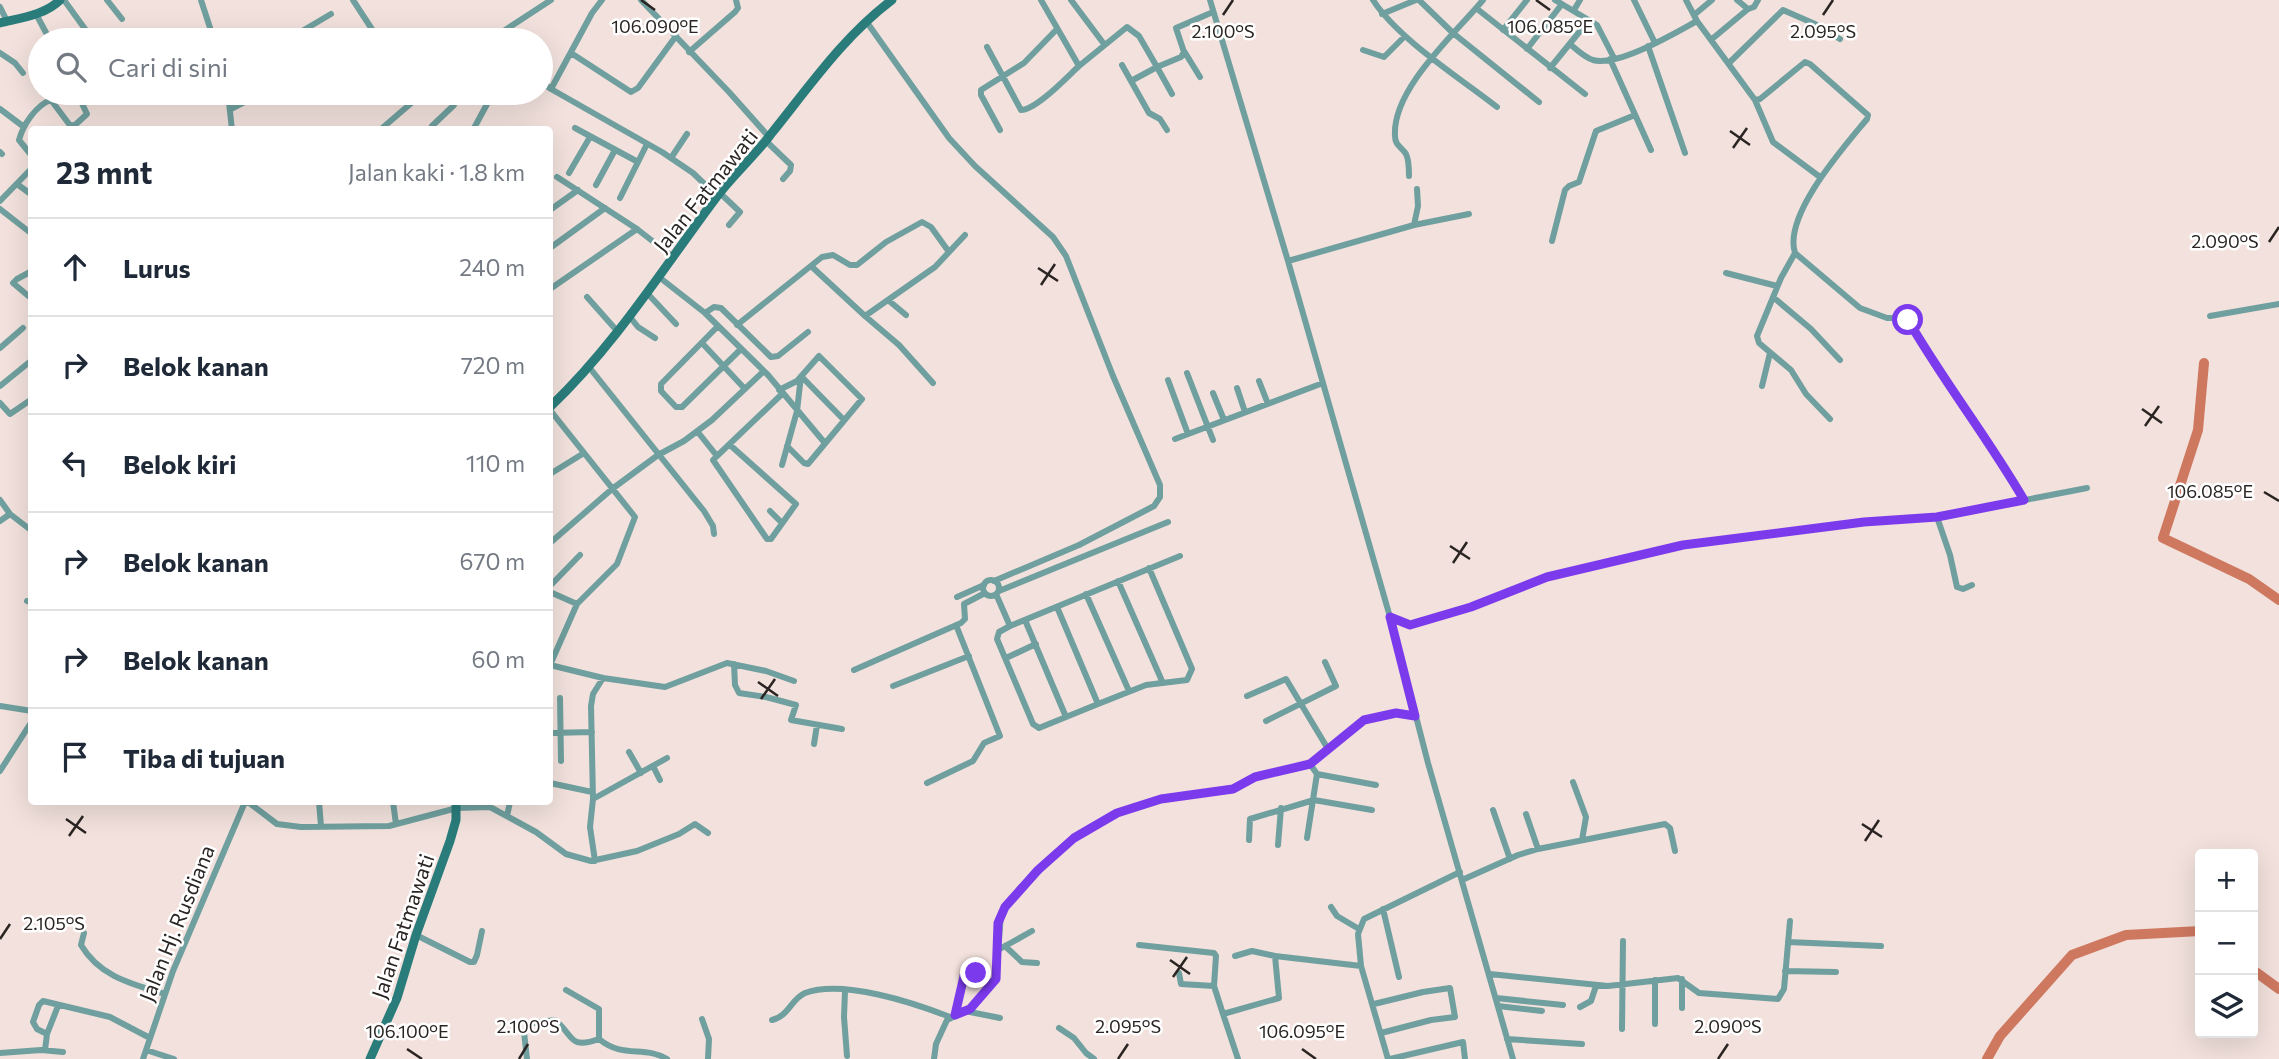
<!DOCTYPE html>
<html lang="id">
<meta charset="utf-8">
<style>
body{margin:0;font-family:Commissioner,sans-serif;background:#f2f2f3;color:#1f2937}
.controls{position:absolute;right:21px;bottom:21px;display:grid;overflow:hidden;border-radius:7px;box-shadow:0 7px 28px #0002}
.controls button{width:63px;height:63px;display:grid;place-items:center;padding:0;border:0;border-bottom:2px solid #e0e1e3;background:#fff;color:#1f2937;font:35px sans-serif}
.stop{position:absolute;width:21px;height:21px;margin:-16px;border:5px solid #7c3aed;border-radius:50%;background:#fff}
.stop.end{background:#7c3aed;border-color:#fff;box-shadow:0 2px 7px #0008}
.list{margin:0;padding:0;list-style:none}
h2{display:flex;justify-content:space-between;align-items:center;height:91px;margin:0;padding:0 28px;font-size:30px}
h2 small{font-size:23px;font-weight:400;color:#747a83}
.list li{display:grid;grid-template-columns:46px 1fr auto;gap:21px;align-items:center;box-sizing:border-box;height:98px;padding:0 28px;border-top:2px solid #e0e1e3}
.list b{display:block;font-size:26px;white-space:nowrap}
.list em{font-size:23px;font-style:normal;color:#747a83}
.icon{flex:none;width:38px;height:38px;fill:none;stroke:currentColor;stroke-width:2;stroke-linecap:round;stroke-linejoin:round}
.map{position:relative;flex:none;width:2279px;height:1059px;overflow:hidden}
.search{position:absolute;background:#fff;box-shadow:0 7px 28px #0002;left:28px;top:28px;width:525px;height:77px;display:flex;align-items:center;gap:18px;box-sizing:border-box;padding:0 24px;border-radius:38px;color:#747a83;font-size:26px}
.panel{position:absolute;background:#fff;box-shadow:0 7px 28px #0002;left:28px;top:126px;width:525px;height:679px;border-radius:7px}
.map>svg:first-child{display:block}
.lines{fill:none;stroke-linecap:round;stroke-linejoin:round}
.river{stroke:#ce7860;stroke-width:10}
.street{stroke:#6f9f9e;stroke-width:6}
.secondary{stroke:#2a7c7b;stroke-width:9}
.route{stroke:#7c3aed;stroke-width:9}
.ticks{fill:none;stroke:#2a2422;stroke-width:2.5}
.labels{text-anchor:middle;dominant-baseline:central;stroke-width:5;stroke-linejoin:round;paint-order:stroke}
.street-label{font-size:21px;fill:#2a2422;stroke:#fff}
.ticks-label{font-size:18px;text-anchor:middle;fill:#2a2422;stroke:#fff;stroke-width:5;stroke-linejoin:round;paint-order:stroke}
</style>
<div class="map">
<svg width="2279" height="1059" viewBox="0 0 2279 1059">
<rect width="100%" height="100%" fill="#f2e1dc"/>
<g class="lines">
<!-- river -->
<path class="river" d="M2204 363 2198 430 2163 538 2249 579 2279 600
M2253 970 2279 989
M1987 1059 2000 1036 2072 955 2126 935 2200 931"/>
<!-- street -->
<path class="street" d="M64 0 93 40
M107 0 122 19
M201 0 214 40
M353 0 379 40
M641 0 729 92 769 137
M1071 0 1104 44
M1210 0 1288 261 1394 631 1428 763 1513 1059
M1373 0C1398 39 1460 78 1497 107
M1419 0 1453 33 1539 102
M1555 0 1597 25 1614 58
M1634 0 1655 43
M1686 0 1697 21 1755 100 1773 142 1820 177
M1737 0 1748 9
M0 7 7 21
M1476 8 1585 94
M1574 10 1580 0
M36 14 50 40
M1382 14 1416 0
M1694 15 1712 0
M866 21 949 138 975 166 1053 237 1066 256 1113 376 1160 485V497L1154 506 1079 545 994 581
M308 28 315 40
M1503 30 1527 0
M1712 39 1748 9 1754 7 1758 0
M287 40 331 14
M345 40 348 38
M490 40 551 0
M1570 44C1577 50 1584 57 1593 60 1618 67 1675 33 1697 21
M1648 46 1685 153
M987 47 1021 110C1036 110 1067 77 1079 66L1041 0
M1527 49 1562 4
M1363 50 1384 57 1405 36
M1184 51 1200 77
M689 52 735 12 738 8 736 0
M0 53 15 63 23 73
M571 53 631 92 638 88 676 36
M1610 59 1651 150
M1729 63 1783 10 1815 24 1840 39
M1122 65 1149 113 1160 119 1167 130
M1079 66 1127 27 1139 36 1157 67 1181 57 1184 52 1176 28 1213 12
M1550 68 1589 20
M1131 81 1157 67 1172 94
M541 82 551 89 592 13 602 0
M551 89 662 152 693 173 717 196
M228 93 232 130
M1755 100 1760 99 1805 62 1810 64 1868 115 1867 119C1844 147 1783 215 1795 253L1781 278 1757 336 1759 343 1791 370 1806 394 1830 419
M0 109 24 127
M231 109 262 93
M432 126 454 105 455 100 450 93
M575 128 638 162
M380 130 423 93
M473 130 493 93
M1000 130 981 95V90L1024 63 1057 29
M766 141 791 165 790 171 783 179
M0 152 2 154
M32 156 19 140C23 125 36 105 51 100L69 124 74 126 87 114 77 93
M671 158 687 134
M569 173 590 137
M1409 176C1409 169 1409 160 1406 154 1402 147 1395 146 1395 136 1392 89 1455 34 1483 0
M557 177 637 229 673 257
M17 184 32 195
M596 185 615 150
M720 193 740 212 729 225
M620 198 647 144
M0 201 32 168
M0 209 32 234
M550 210 578 190
M1414 225 1469 214
M1552 241 1565 190 1569 186 1579 182 1596 131 1635 115
M550 248 605 208
M1795 253 1860 308 1887 318H1903L1908 320C1944 382 1988 438 2024 500
M1288 261 1414 225 1418 206 1417 189
M811 266 865 316 935 267 965 235
M32 271 17 279 13 283 32 299
M1726 273 1777 286
M659 277 705 313 768 375 824 442
M550 289 637 229
M647 293 676 324
M587 297 618 332
M1773 297 1811 329 1840 360
M888 300 906 315
M705 313 714 307 721 308 771 357 778 356 808 332
M865 316 899 345 933 383
M2210 316 2279 304
M630 317 638 327 655 338
M737 325 822 257 833 255 850 265H857L886 242 922 222 931 227 949 252
M718 326 661 384V391L676 407H682L741 349
M702 343 745 389
M0 348 23 328
M589 367 704 511 713 526 714 534
M1187 373 1213 440
M1168 380 1188 434
M1259 381 1268 404
M0 386 32 360
M1762 386 1770 353
M1237 388 1245 412
M779 390 797 381 819 356 862 399 808 464 804 463 787 446
M1213 393 1224 420
M0 403 10 414 32 399
M550 410 635 517 617 564 577 604 550 592
M697 431 717 456 713 460 767 539H771L796 504 730 445
M1175 439 1323 383
M717 456 782 394
M782 465 797 411 801 376 843 419
M550 474 584 453
M0 500 10 514 32 531
M770 511 782 523
M1937 517 1950 555 1957 587 1963 589 1972 585
M0 521 10 514
M550 543 612 489 658 455 684 441 712 420 764 371
M983 588a8 8 0 1 1 16 0a8 8 0 1 1-16 0Z
M1118 581 1162 681
M550 586 580 555
M999 591 1168 522
M996 594 1010 626
M1086 594 1129 691
M957 597 984 585
M27 601 32 603
M577 604 550 665 603 678 665 687 727 663 766 671 794 681
M1057 607 1098 704 1146 685 1187 680 1192 669 1149 568
M1389 617 1410 625 1471 607 1547 577 1683 545 1864 522 1937 517 2087 488
M1025 620 1066 717 1039 728 1033 724 997 639 999 632 1010 626 1180 556
M1006 658 1036 644
M734 664 735 685 739 693 766 697 796 705 791 720 842 729
M854 670 961 623 965 619 964 604 985 593
M893 686 969 656
M1247 696 1286 679 1328 749
M560 698 561 761
M0 706 32 711
M1066 717 1098 704
M1266 721 1336 686 1325 662
M550 733 592 732
M814 744 817 725
M629 752 641 773
M653 766 660 780
M0 771 32 721
M1317 774 1376 785
M1573 782 1586 817 1582 840
M550 783 592 792
M927 783 973 761 984 743 1000 736 956 625
M593 799 667 758
M248 802 277 824 301 827 389 826 457 808 490 807 536 832 566 854 591 861 637 851 679 834 695 824 708 833
M319 802 321 826
M393 802 396 824
M1493 810 1510 859
M1526 814 1538 849
M507 816 510 802
M1307 838 1317 774 1310 764
M1249 840 1250 819 1314 800 1372 810
M1278 845 1281 808
M595 861 590 827 593 799 591 706 593 694 603 678
M1462 880 1518 855 1538 849 1665 824 1670 828 1675 851
M1331 907 1337 916 1359 929
M1383 909 1399 977
M84 933 81 945C100 977 132 984 165 994
M416 935 470 962H474L477 955 482 931
M1788 942 1881 946
M1139 945 1214 953 1216 956 1214 986 1223 1014
M1005 946 1022 962 1037 963
M998 950 1032 931
M1235 956 1252 951 1275 956
M1361 966 1358 934 1364 919 1460 872
M1785 971 1836 972
M1179 973 1181 984 1214 986
M1490 974 1608 986 1678 978 1699 993 1778 999 1784 989 1790 921
M1655 980V1024
M566 990 599 1009V1039C623 1059 644 1045 667 1059
M845 991 844 1017 847 1056
M1496 998 1563 1005
M1374 1004 1423 992 1450 988 1455 1017 1431 1020 1381 1033
M1498 1006 1542 1011
M1580 1007 1591 1001 1596 986
M1682 1008V979
M965 1011 1000 1018
M955 1015 964 976 967 972 976 973
M702 1019 709 1039 708 1059
M772 1020C789 1016 791 999 805 993 843 979 914 1003 950 1017
M1059 1028 1074 1038 1086 1053 1094 1059
M1622 1029 1623 941
M47 1034 37 1029 33 1022 39 1005 43 1001 110 1017 150 1038
M1507 1039 1582 1044
M45 1050 47 1034 58 1006
M146 1050 174 1059
M0 1053 41 1050 63 1052
M143 1059 173 971 245 802
M527 1059 524 1032 533 1023 555 1020C574 1035 568 1050 599 1039
M934 1059 936 1044 947 1020 970 1009 996 979 1001 914 1020 888 1074 839 1117 812 1161 798 1232 789 1255 777 1310 764 1364 720 1396 713 1415 717
M1238 1059 1223 1014 1279 998 1275 956 1361 966 1388 1059
M1390 1059 1463 1042 1465 1059"/>
<!-- secondary -->
<path class="secondary" d="M0 23C20 18 45 15 60 0
M550 407C615 345 662 270 715 199 732 176 754 157 771 134 809 87 843 37 892 0
M370 1059 397 998 416 935 450 841 456 820V802"/>
</g>
<g class="lines">
<!-- route -->
<path class="route" d="M976 973 967 972 964 976 955 1015 970 1009 996 979 998 923 1005 907 1038 870 1074 838 1117 813 1161 799 1233 789 1255 777 1310 764 1364 720 1396 713 1415 716 1390 617 1410 625 1471 607 1547 577 1683 545 1864 522 1937 517 2024 500C1988 438 1944 382 1908 320"/>
</g>
<!-- ticks -->
<path class="ticks" d="M641 0 655 10M1536 0 1550 10M1223 15 1233 0M1823 15 1833 0M1730 131 1750 145M1733 148 1747 128M2269 242 2279 227M1038 268 1058 281M1041 285 1055 264M2142 409 2162 423M2145 426 2159 406M2264 492 2279 501M1450 546 1470 559M1453 563 1467 542M758 682 778 696M761 699 775 679M66 819 86 833M1862 824 1882 837M69 836 83 816M1865 841 1879 820M0 939 10 924M1170 960 1190 974M1173 977 1187 957M407 1049 422 1059M1302 1049 1316 1059M519 1059 528 1044M1118 1059 1128 1044M1718 1059 1728 1044"/>
<g class="labels">
<!-- street labels -->
<g class="street-label">
<text transform="translate(705 190) rotate(-51)">Jalan Fatmawati</text>
<text transform="translate(176 923) rotate(-68)">Jalan Hj. Rusdiana</text>
<text transform="translate(402 926) rotate(-71)">Jalan Fatmawati</text>
</g>
</g>
<g class="ticks-label">
<text x="655" y="33">106.090°E</text>
<text x="1550" y="33">106.085°E</text>
<text x="1223" y="38">2.100°S</text>
<text x="1823" y="38">2.095°S</text>
<text x="2225" y="248">2.090°S</text>
<text x="2210" y="498">106.085°E</text>
<text x="54" y="930">2.105°S</text>
<text x="528" y="1033">2.100°S</text>
<text x="1128" y="1033">2.095°S</text>
<text x="1728" y="1033">2.090°S</text>
<text x="407" y="1038">106.100°E</text>
<text x="1302" y="1038">106.095°E</text>
</g>
</svg>
<div class="controls">
<button>+</button>
<button>−</button>
<button><svg class="icon" aria-label="layers" viewBox="0 0 24 24"><path d="M12 4l9 5-9 5-9-5zM3 14l9 5 9-5"/></svg></button>
</div>
<div class="stop" style="left:1908px;top:320px"></div>
<div class="stop end" style="left:976px;top:973px"></div>
<div class="search"><svg class="icon" aria-label="search" viewBox="0 0 24 24"><circle cx="10" cy="10" r="6"/><path d="M15 15l6 6"/></svg>Cari di sini</div>
<section class="panel">
<h2>23 mnt<small>Jalan kaki · 1.8 km</small></h2>
<ul class="list">
<li><svg class="icon" aria-label="ahead" viewBox="0 0 24 24"><path d="M12 20V5M6 11l6-6 6 6"/></svg><div><b>Lurus</b></div><em>240 m</em></li>
<li><svg class="icon" aria-label="right" viewBox="0 0 24 24"><path d="M7 20v-9h11M14 6l5 5-5 5"/></svg><div><b>Belok kanan</b></div><em>720 m</em></li>
<li><svg class="icon" aria-label="left" viewBox="0 0 24 24"><path d="M17 20v-9H6M10 6l-5 5 5 5"/></svg><div><b>Belok kiri</b></div><em>110 m</em></li>
<li><svg class="icon" aria-label="right" viewBox="0 0 24 24"><path d="M7 20v-9h11M14 6l5 5-5 5"/></svg><div><b>Belok kanan</b></div><em>670 m</em></li>
<li><svg class="icon" aria-label="right" viewBox="0 0 24 24"><path d="M7 20v-9h11M14 6l5 5-5 5"/></svg><div><b>Belok kanan</b></div><em>60 m</em></li>
<li><svg class="icon" aria-label="arrive" viewBox="0 0 24 24"><path d="M6 21V4h12l-3 4 3 4H6"/></svg><div><b>Tiba di tujuan</b></div></li>
</ul>
</section>
</div>
